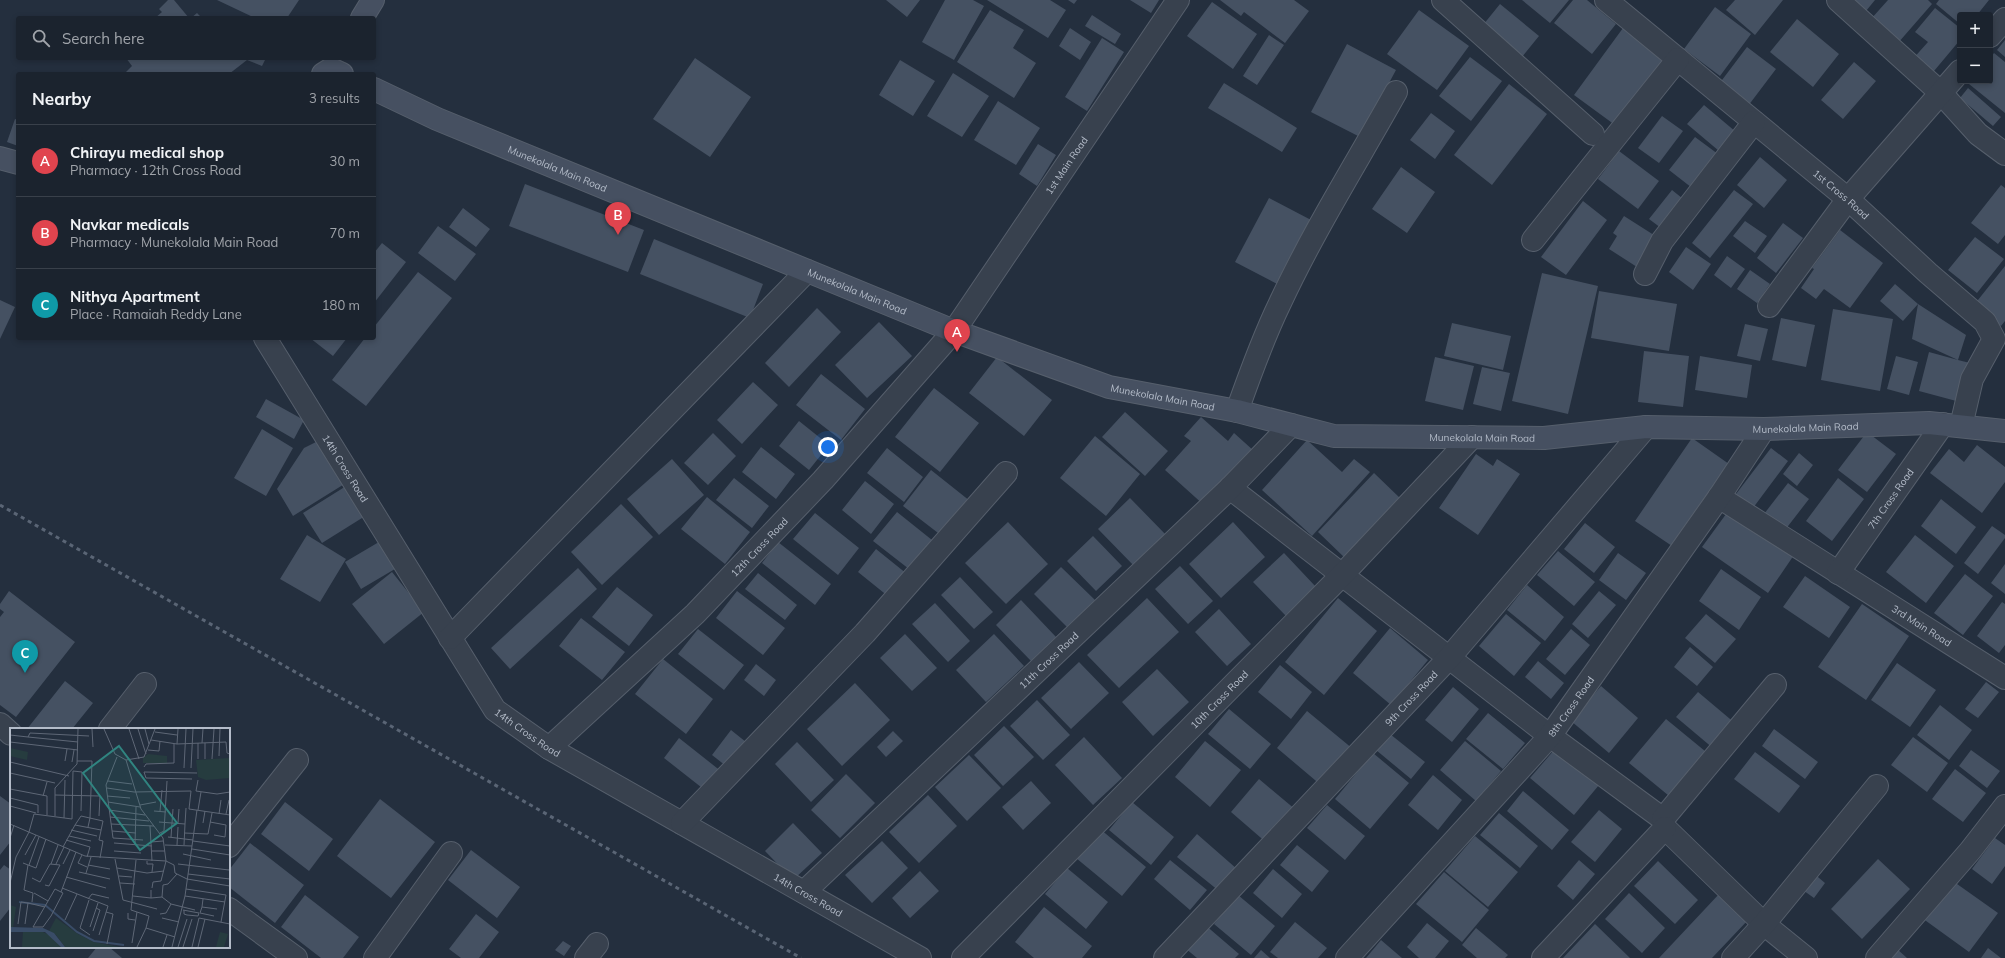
<!DOCTYPE html>
<meta charset="utf-8">
<style>
body{margin:0;font-family:Mulish,sans-serif;background:#282f3a;color:#f1f3f6}
.controls{position:absolute;right:12px;top:12px;display:grid;overflow:hidden;border-radius:4px;box-shadow:0 2px 6px #0003}
.controls button{width:36px;height:36px;display:grid;place-items:center;padding:0;border:0;border-bottom:1px solid #39404a;background:#1b232e;color:#f1f3f6;font:20px sans-serif}
.you{position:absolute;left:828px;top:447px;width:14px;height:14px;margin:-10px;border:3px solid #fff;border-radius:50%;background:#1a73e8;box-shadow:0 0 0 6px #1a73e833}
.badge{display:grid;place-items:center;width:26px;height:26px;border-radius:50%;background:#0b8043;color:#fff;font-size:13px;font-weight:700}
.pin{position:absolute;translate:-50% -33px;filter:drop-shadow(0 1px 2px #0008)}
.pin::after{content:'';position:absolute;top:21px;width:14px;height:12px;background:inherit;clip-path:polygon(0 0,100% 0,50% 100%)}
.list{margin:0;padding:0;list-style:none}
h2{display:flex;justify-content:space-between;align-items:center;height:52px;margin:0;padding:0 16px;font-size:17px}
h2 small{font-size:13px;font-weight:400;color:#a0a4aa}
.list li{display:grid;grid-template-columns:26px 1fr auto;gap:12px;align-items:center;box-sizing:border-box;height:72px;padding:0 16px;border-top:1px solid #39404a}
.list b{display:block;font-size:15px;white-space:nowrap}
.list p{margin:0;font-size:13px;white-space:nowrap;color:#a0a4aa}
.list em{font-size:13px;font-style:normal;color:#a0a4aa}
.icon{flex:none;width:22px;height:22px;fill:none;stroke:currentColor;stroke-width:2;stroke-linecap:round;stroke-linejoin:round}
.map{position:relative;flex:none;width:2005px;height:958px;overflow:hidden}
.search{position:absolute;background:#1b232e;box-shadow:0 2px 6px #0003;left:16px;top:16px;width:360px;height:44px;display:flex;align-items:center;gap:10px;box-sizing:border-box;padding:0 14px;border-radius:4px;color:#a0a4aa;font-size:15px}
.panel{position:absolute;background:#1b232e;box-shadow:0 2px 6px #0003;left:16px;top:72px;width:360px;height:268px;border-radius:4px}
.map>svg:first-child{display:block}
.building{fill:#455162}
.lines{fill:none;stroke-linecap:round;stroke-linejoin:round}
.street-casing{stroke:#565f6c;stroke-width:24}
.secondary-casing{stroke:#565f6c;stroke-width:24}
.street{stroke:#38414e;stroke-width:22}
.secondary{stroke:#465061;stroke-width:22}
.rail{stroke:#5a6575;stroke-width:3;stroke-dasharray:4 4;stroke-linecap:butt}
.labels{text-anchor:middle;dominant-baseline:central;stroke-width:3.5;stroke-linejoin:round;paint-order:stroke}
.street-label{font-size:10px;fill:#b4bcc9;stroke:#1d2633}
.inset-river{fill:none;stroke:#394c67;stroke-width:2}
.inset-road{fill:none;stroke:#5e6776;stroke-width:1}
.view{fill:#308480;fill-opacity:0.15;stroke:#308480;stroke-width:2}
.inset-edge{fill:none;stroke:#b4bcc9;stroke-width:2}
</style>
<div class="map">
<svg width="2005" height="958" viewBox="0 0 2005 958">
<rect width="100%" height="100%" fill="#242f3e"/>
<!-- building -->
<path class="building" d="M168 0H174L189 18H155L162 12 159 9Z
M217 0H299L287 18H255Z
M886 0H920L907 17Z
M945 0H973L984 6 954 60 922 42Z
M987 0H1050L1066 10 1048 38Z
M1068 0H1077L1074 4Z
M1130 0H1159L1151 13Z
M1220 0H1294L1309 11 1285 43 1244 12 1241 16Z
M1522 0H1569L1550 23Z
M1573 0H1587L1616 24 1592 54 1554 23Z
M1735 0H1783L1755 35 1726 10Z
M1853 0H1875L1866 11Z
M1888 0H1928L1932 4 1898 43 1871 19Z
M1939 0H1989L1977 15H1960V24L1936 4Z
M1212 2 1257 34 1233 69 1187 36Z
M1500 4 1539 36 1518 62 1479 30Z
M1715 7 1751 34 1720 76 1684 49Z
M1935 8 1960 28V40L1929 77 1911 61 1928 42 1915 32Z
M990 10 1024 30 1013 48 1036 63 1014 98 957 62Z
M1419 10 1469 46 1437 90 1387 54Z
M197 13 202 18H191Z
M1092 15 1121 34 1115 44 1085 26Z
M1797 19 1839 54 1813 87 1770 52Z
M1070 28 1091 42 1080 60 1059 46Z
M1623 28 1664 59 1615 125 1574 95Z
M1269 35 1284 45 1257 85 1243 76Z
M1102 38 1124 52 1087 111 1065 97Z
M2005 40V57L1997 50Z
M1347 44 1396 70 1360 137 1311 112Z
M1747 47 1776 69 1748 106 1719 84Z
M1994 53 2005 62V113L1969 84 1972 81H1990V58Z
M1470 57 1502 81 1471 121 1439 96Z
M126 58H266L262 66 247 60 229 74H124L132 66Z
M695 58 751 97 710 157 653 119Z
M900 60 935 81 913 116 879 95Z
M1854 62 1876 81 1843 119 1821 100Z
M953 73 989 96 962 137 927 116Z
M1224 83 1297 128 1282 152 1208 108Z
M1509 84 1547 114 1492 185 1454 155Z
M1968 88 2001 117 1993 126 1960 98Z
M998 101 1040 128 1016 165 974 140Z
M1704 105 1736 132 1719 151 1687 124Z
M1431 113 1455 131 1435 159 1410 140Z
M1662 116 1683 131 1659 163 1638 148Z
M15 119 18 120V146L7 142Z
M1695 137 1722 157 1696 191 1669 170Z
M1038 144 1056 155 1037 186 1019 174Z
M1619 151 1659 181 1638 209 1598 179Z
M1760 157 1787 180 1764 208 1737 185Z
M1401 167 1435 192 1407 233 1372 209Z
M525 184 644 230 628 272 509 226Z
M2001 185 2005 188V235L1998 244 1971 223Z
M1672 190 1687 202 1665 231 1649 219Z
M1734 190 1753 204 1710 258 1692 243Z
M1269 198 1313 221 1279 285 1235 262Z
M1583 201 1607 220 1566 275 1541 257Z
M463 208 490 229 476 247 449 227Z
M1624 216 1657 237 1637 267 1609 249 1617 236 1613 233Z
M1745 221 1767 236 1755 253 1733 236Z
M1783 223 1803 238 1776 273 1757 258Z
M438 226 476 254 455 281 418 253Z
M1840 230 1883 263 1850 308 1824 289 1816 299 1801 288 1814 269 1812 268Z
M1975 237 2004 259 1977 293 1948 270Z
M654 239 763 284 750 318 640 274Z
M382 243 406 262 374 303V253Z
M1686 247 1711 264 1693 290 1669 272Z
M1727 256 1745 269 1731 288 1714 275Z
M2005 266V321L2001 326 1974 305Z
M1750 270 1770 284 1757 303 1737 289Z
M418 272 452 298 366 406 332 380 365 338H374V327Z
M1542 273 1598 286 1568 414 1512 401Z
M1895 284 1918 304 1903 321 1880 301Z
M1599 291 1677 304 1669 351 1591 338Z
M0 300 15 307 0 339Z
M1918 304 1966 335 1958 360 1970 363 1960 402 1919 391 1929 352 1958 360 1912 339Z
M817 308 841 332 789 387 765 363Z
M1833 309 1893 319 1880 391 1821 380Z
M1781 318 1815 325 1806 367 1772 360Z
M879 322 912 356 867 398 835 365Z
M1452 323 1511 336 1503 370 1444 356Z
M1745 324 1768 329 1760 361 1737 356Z
M310 338H347L333 356Z
M1644 351 1689 356 1683 407 1638 402Z
M1700 356 1752 365 1747 398 1695 390Z
M1896 356 1918 362 1909 395 1887 389Z
M997 357 1052 400 1024 436 969 393Z
M1435 357 1474 366 1463 410 1425 401Z
M1482 367 1510 373 1501 411 1473 404Z
M821 374 865 409 841 440 796 405Z
M753 382 778 405 742 444 717 420Z
M934 388 979 423 940 472 895 437Z
M266 399 304 420 294 439 256 417Z
M1125 412 1168 451 1145 476 1102 437Z
M1201 417 1228 441 1234 433 1254 451 1205 506 1165 470 1191 441 1184 436Z
M799 421 829 445 809 470 779 446Z
M262 429 293 448 266 496 234 478Z
M1867 432 1896 454 1867 492 1838 470Z
M713 433 736 456 708 485 684 463Z
M1095 436 1140 474 1106 516 1060 478Z
M1692 438 1729 464 1672 546 1635 521Z
M320 440 346 483 293 516 277 489 304 448Z
M1307 440 1342 472 1354 459 1370 472 1312 536 1262 490Z
M1977 445 2005 467V482L1982 513 1930 473 1949 449 1964 462Z
M761 447 795 474 776 499 742 472Z
M887 448 923 477 904 502 867 473Z
M1771 448 1788 461 1753 508 1736 494Z
M1799 453 1813 465 1797 486 1783 474Z
M1476 454 1493 466 1497 459 1520 474 1478 535 1439 508Z
M672 459 704 495 659 535 627 499Z
M931 470 970 501 942 536 903 506Z
M1374 473 1401 499 1345 558 1318 532Z
M734 478 769 506 752 528 716 500Z
M1838 478 1864 499 1832 541 1806 521Z
M865 481 894 504 871 534 842 510Z
M351 483 370 513 322 543 303 513Z
M1788 483 1809 499 1785 530 1764 514Z
M707 497 750 532 725 564 681 529Z
M1130 498 1168 537 1136 568 1098 529Z
M1941 499 1976 527 1956 554 1921 526Z
M621 504 653 537 602 585 571 552Z
M1729 510 1794 555 1768 593 1702 547Z
M897 512 932 540 909 569 873 541Z
M815 513 859 548 838 575 793 539Z
M1008 522 1048 564 1006 604 965 563Z
M1233 522 1265 557 1221 598 1189 564Z
M1585 523 1615 547 1594 573 1564 549Z
M1992 526 2005 535V538L1978 574 1964 563Z
M307 535 346 559 320 602 280 579Z
M1915 535 1954 566 1926 603 1886 572Z
M1093 536 1122 566 1096 591 1067 561Z
M384 539 400 566 361 589 345 562Z
M778 542 831 584 815 605 762 563Z
M876 549 907 574 889 597 858 572Z
M1558 551 1595 582 1574 606 1537 575Z
M1284 553 1316 587 1286 616 1253 582Z
M1618 553 1646 573 1626 600 1599 580Z
M2005 564V594L1991 583Z
M1180 566 1213 601 1188 624 1155 589Z
M1061 567 1095 600 1068 628 1034 594Z
M578 568 597 589 510 669 491 648Z
M1721 569 1761 597 1739 630 1699 601Z
M392 572 424 612 384 644 352 604Z
M758 573 797 605 785 620 745 589Z
M1965 574 1993 596 1963 635 1934 613Z
M1805 576 1850 607 1829 638 1783 607Z
M960 577 993 612 974 629 941 595Z
M1527 585 1564 617 1545 641 1507 610Z
M617 587 653 615 629 646 592 617Z
M9 591 75 642 16 717 0 705V617L4 612 0 609V604Z
M737 591 785 628 763 655 716 618Z
M1599 591 1616 605 1588 638 1572 624Z
M1147 598 1179 632 1119 688 1087 655Z
M1338 598 1377 631 1324 695 1285 662Z
M1021 600 1056 637 1031 661 996 625Z
M2002 602 2005 604V645L1999 653 1977 636Z
M935 603 970 641 948 662 912 624Z
M1862 604 1909 636 1866 700 1818 667Z
M1219 609 1251 644 1227 666 1195 632Z
M1506 614 1541 643 1514 676 1479 646Z
M1706 614 1736 639 1715 663 1685 638Z
M581 618 625 652 602 680 559 646Z
M1390 628 1428 660 1391 705 1353 673Z
M698 629 744 665 724 690 678 654Z
M1571 629 1590 645 1565 675 1546 659Z
M905 634 937 668 912 691 880 658Z
M994 634 1024 666 986 702 956 670Z
M1690 647 1713 667 1697 686 1674 667Z
M663 659 713 699 686 734 635 694Z
M1538 661 1564 683 1551 699 1525 677Z
M1079 662 1109 693 1071 729 1041 698Z
M1897 663 1936 690 1910 727 1871 700Z
M756 664 776 680 764 696 744 680Z
M1280 665 1312 692 1291 719 1258 692Z
M1157 669 1189 702 1153 736 1122 702Z
M65 681 93 703 72 729H27Z
M1986 682 1999 692 1978 718 1965 709Z
M855 683 890 720 842 766 807 729Z
M1601 686 1638 718 1609 753 1571 721Z
M1453 687 1479 709 1452 742 1425 720Z
M1698 692 1736 724 1714 749 1676 717Z
M1037 700 1070 735 1043 760 1010 726Z
M1940 705 1972 730 1949 760 1917 735Z
M1229 709 1271 744 1250 769 1208 734Z
M1307 711 1353 749 1322 786 1277 748Z
M1488 713 1525 743 1503 769 1466 739Z
M1666 719 1711 756 1674 800 1629 763Z
M1004 726 1034 757 1003 786 974 755Z
M1774 729 1818 762 1805 779 1762 746Z
M731 730 746 742 726 766 712 755Z
M893 731 903 741 886 757 877 747Z
M1390 734 1425 762 1411 779 1376 750Z
M1084 737 1122 778 1093 805 1055 765Z
M1913 737 1948 763 1927 792 1891 765Z
M679 738 722 772 706 791 664 758Z
M1205 741 1241 770 1210 807 1175 777Z
M1465 741 1501 771 1476 801 1440 770Z
M797 742 834 780 811 802 775 764Z
M1555 749 1599 785 1574 815 1530 778Z
M1971 750 2000 771 1987 788 1959 766Z
M1755 752 1800 786 1779 813 1734 779Z
M1373 753 1409 783 1370 829 1335 799Z
M969 755 1001 788 967 821 935 787Z
M1955 769 1986 793 1963 822 1932 799Z
M846 774 875 803 840 838 811 810Z
M1433 775 1462 800 1438 830 1408 805Z
M1259 779 1296 810 1268 844 1231 812Z
M1031 781 1051 803 1023 830 1002 807Z
M1523 791 1569 830 1552 850 1507 811Z
M928 795 957 826 919 863 889 832Z
M0 796 11 804V841L0 855Z
M380 799 435 842 391 898 337 856Z
M285 802 333 839 309 871 261 834Z
M1132 802 1174 837 1151 865 1109 830Z
M1327 805 1365 836 1345 860 1307 828Z
M1599 810 1622 829 1595 862 1571 842Z
M1499 813 1538 846 1520 868 1480 835Z
M793 823 822 853 793 880 765 851Z
M1100 829 1146 867 1122 896 1076 858Z
M1197 834 1237 869 1219 891 1177 857Z
M1475 836 1518 872 1488 907 1445 871Z
M1995 838 2005 845V866L1992 884 1972 869Z
M882 841 908 868 872 903 845 875Z
M250 843 304 885 275 923 229 887V870Z
M1297 845 1329 871 1312 892 1280 865Z
M471 850 520 887 497 918 448 880Z
M1878 859 1910 889 1862 939 1831 909Z
M1170 860 1207 890 1190 910 1154 879Z
M1579 860 1595 874 1573 900 1557 886Z
M1658 861 1698 900 1675 924 1634 886Z
M4 865 11 870V907L0 921V870Z
M1067 868 1108 902 1086 929 1045 894Z
M1273 869 1302 894 1282 918 1253 893Z
M920 871 939 891 910 918 892 898Z
M1444 872 1489 910 1462 942 1416 904Z
M1812 872 1825 883 1814 898 1800 888Z
M1950 879 1998 913 1969 952 1922 918Z
M1629 893 1665 928 1642 953 1605 919Z
M1720 893 1748 920 1712 958H1659Z
M305 895 359 937 343 958H321L281 927Z
M1238 895 1275 926 1251 955 1214 924Z
M1044 907 1092 946 1082 958H1034L1015 942Z
M476 914 499 932 479 958H461L449 949Z
M1295 922 1327 948 1318 958H1278L1270 952Z
M1427 923 1449 941 1435 958H1419L1407 947Z
M1204 924 1239 954 1235 958H1197L1185 948Z
M1595 924 1630 958H1563Z
M1476 928 1508 955 1505 958H1477L1462 945Z
M1381 940 1402 958H1366Z
M563 941 571 946 564 956 555 950Z
M97 947H109L122 958H88Z
M1988 948 2001 958H1981Z
M1897 949 1907 958H1888Z
M1261 950 1270 958H1254Z"/>
<g class="lines">
<defs>
<g id="street">
<path d="M1443 0 1593 134"/>
<path id="s1" d="M1606 0 1848 199 1928 273 1985 322 1994 339 1972 379 1961 426"/>
<path d="M1838 0 1941 93 1978 134 2005 154"/>
<path d="M1990 36 2005 19"/>
<path d="M1533 240 1678 59"/>
<path d="M1645 274 1662 241 1754 122"/>
<path d="M1769 306 1848 199 1960 71"/>
<path id="s2" d="M265 338 495 710 549 748 920 958"/>
<path d="M1237 411C1250 374 1263 338 1280 303 1314 230 1357 162 1396 92"/>
<path d="M1230 488 1550 736 1663 819 1665 828 1764 924 1806 958"/>
<path id="s3" d="M1719 497 2005 678"/>
<path id="s4" d="M1838 573 1943 424"/>
<path d="M450 638 807 271"/>
<path d="M0 724 11 734"/>
<path d="M110 729 145 684"/>
<path id="s5" d="M549 748 695 614 823 480 954 331 1178 0"/>
<path d="M1663 819 1775 685"/>
<path d="M682 823 865 633 1006 473"/>
<path d="M229 846 297 760"/>
<path id="s6" d="M804 892 1230 488 1291 425"/>
<path d="M229 909 296 958"/>
<path d="M375 958 451 853"/>
<path d="M586 958 597 944"/>
<path id="s7" d="M963 958 1342 575 1472 437"/>
<path id="s8" d="M1165 958 1449 658 1646 427"/>
<path id="s9" d="M1347 958 1550 736 1719 497 1764 429"/>
<path d="M1543 958 1665 828"/>
<path d="M1733 958 1764 924 1877 786"/>
<path d="M1877 958 1970 851 2005 806"/>
</g>
<g id="secondary">
<path d="M362 18 373 0"/>
<path d="M323 74 331 69 342 74"/>
<path id="s10" d="M374 89 437 119 954 331 1109 387 1237 411 1334 436 1544 438 1646 427 1764 429 1929 423 2005 431"/>
<path d="M0 158 18 163"/>
</g>
</defs>
<!-- street casing -->
<use href="#street" class="street-casing"/>
<!-- secondary casing -->
<use href="#secondary" class="secondary-casing"/>
<!-- street -->
<use href="#street" class="street"/>
<!-- secondary -->
<use href="#secondary" class="secondary"/>
<!-- rail -->
<path class="rail" d="M0 505 801 958"/>
</g>
<g class="labels">
<!-- street labels -->
<g class="street-label">
<text stroke="none"><textPath href="#s5" startOffset="782">1st Main Road</textPath></text>
<text stroke="none"><textPath href="#s10" startOffset="200">Munekolala Main Road</textPath></text>
<text stroke="none"><textPath href="#s1" startOffset="305">1st Cross Road</textPath></text>
<text stroke="none"><textPath href="#s10" startOffset="524">Munekolala Main Road</textPath></text>
<text stroke="none"><textPath href="#s10" startOffset="848">Munekolala Main Road</textPath></text>
<text stroke="none"><textPath href="#s10" startOffset="1496">Munekolala Main Road</textPath></text>
<text stroke="none"><textPath href="#s10" startOffset="1172">Munekolala Main Road</textPath></text>
<text stroke="none"><textPath href="#s2" startOffset="153">14th Cross Road</textPath></text>
<text stroke="none"><textPath href="#s4" startOffset="91">7th Cross Road</textPath></text>
<text stroke="none"><textPath href="#s5" startOffset="291">12th Cross Road</textPath></text>
<text stroke="none"><textPath href="#s3" startOffset="240">3rd Main Road</textPath></text>
<text stroke="none"><textPath href="#s6" startOffset="337">11th Cross Road</textPath></text>
<text stroke="none"><textPath href="#s8" startOffset="358">9th Cross Road</textPath></text>
<text stroke="none"><textPath href="#s7" startOffset="364">10th Cross Road</textPath></text>
<text stroke="none"><textPath href="#s9" startOffset="337">8th Cross Road</textPath></text>
<text stroke="none"><textPath href="#s2" startOffset="477">14th Cross Road</textPath></text>
<text stroke="none"><textPath href="#s2" startOffset="801">14th Cross Road</textPath></text>
</g>
</g>
<!-- overview -->
<g transform="translate(10 728)">
<rect width="220" height="220" fill="#242f3e"/>
<path d="M0 20 18 24 17 32 0 28ZM138 26 157 28V35H133V30ZM220 30V50L196 52 188 49 186 32ZM0 177 6 179 3 200 0 199ZM46 190 68 206 84 214 109 219H55L46 207 39 203ZM28 202 42 208 51 219H12L13 204ZM210 204 218 206 214 219H206Z" fill="#263c3f"/>
<path d="M0 199 33 200 44 205 55 219H51L35 204H0Z" fill="#394c67"/>
<path class="inset-river" d="M9 174 35 177 67 204 84 213 114 217"/>
<path class="inset-road" d="M82 1 83 19M119 1 129 31M128 1 136 26M135 1 139 16M145 4 167 7M0 7 18 9 20 5 79 8M18 9 68 14M141 12 167 16 216 14 217 25 220 26M0 14 68 22M192 15 193 1M167 16 168 1M138 22 149 23 150 13M209 28 210 1M107 29 96 57 103 110 133 112M188 31V15M195 31V15M202 31 204 1M116 32 134 29 145 1M55 33 57 21M67 33H82L80 90 78 99M0 34 59 48M62 34 64 22M134 39 136 36 164 35V16M174 40 176 1M181 40 183 1M0 45 45 55M182 51 136 50 134 44 187 45M188 52 186 63 207 66 220 64M98 53 122 56M97 60 124 64 181 63 179 81 220 87M0 61 37 68V87M45 67 90 68M33 68 37 54M97 68 120 70M0 70 28 77V85M98 74 130 79M130 77 146 74M0 78 26 85M99 82 135 87M188 82 191 64M144 83 156 84M150 83 152 62M209 86 211 72M216 86 219 72M45 88V60L67 36 68 1M89 88 90 68M100 89 139 93M54 90 55 52M149 94 175 96 176 80M200 94 216 97 215 109 204 107M168 95 169 81M193 95 195 83M0 96 75 128 156 133 153 110 131 81 116 32 105 26 94 1M101 96 144 98M140 98 142 133M61 102 87 108M102 103 126 105M150 105 154 103 157 53M174 105 198 106 202 85M59 108 81 113M158 109 183 112M161 109 163 81M0 110 4 97M56 112 80 119 77 129M183 113 220 118M141 114 153 113M104 115 142 118M125 117 126 79M155 117 182 118M167 117 168 99M174 117 175 96M53 119 65 97M182 121 220 127M104 123 131 125M142 123H155M173 126 201 132M15 127 26 107M72 127 68 135 77 139M90 130 93 113 89 112 93 93 71 88 65 97 91 102M105 131 113 172 147 181M126 132 121 182 139 188 136 200 165 209M137 133V136H143L142 144M156 133 164 137 165 145 177 151 220 158M13 135 26 140 36 111M41 136 48 117M46 136 54 119M53 136 60 122M168 136 219 142 220 140M18 137 14 162 23 165 22 174M19 137 29 109M78 137 100 141M107 140 137 145 154 143M69 144 100 151M76 145 81 129M178 146 220 151M109 148 122 149M56 149 96 160M22 150 30 154 40 136 50 137 39 158 35 157M0 155 6 129 19 104 24 86 62 91 63 43 72 44 71 83M110 155 125 156M52 160 98 178 89 207M142 160 143 154 151 153 156 133M176 161 216 167 211 194M51 164 45 161 23 199H33L41 188 53 165 51 164 66 124M24 165 38 173M123 168 141 170V162M175 168 215 174M152 169 153 157 158 156 167 146M141 170 152 169 161 176 185 182M78 171 82 166 99 170M193 171 192 179 207 181M79 172 70 200 80 207M192 179 190 185 204 188M173 182 189 185M174 182V186L177 187 188 188 189 185M96 184 103 186 97 216M118 185V191L125 192M150 186 156 185 161 176M152 190 169 194M55 192 67 166M8 196 11 174 18 175M15 196 18 175 35 179M80 199 88 175M83 203 90 182 86 180M122 215 127 184M127 219 136 200M153 219 157 207M162 219 175 168 187 82M168 219 177 191M173 219 182 191M182 219 189 190 220 196M188 219 195 191"/>
<path class="view" d="M109 18 167 95 130 122 73 45Z"/>
<rect width="220" height="220" class="inset-edge"/>
</g>
</svg>
<div class="controls">
<button>+</button>
<button>−</button>
</div>
<div class="you"></div>
<div class="pin badge" style="left:957px;top:352px;background:#e0444e">A</div>
<div class="pin badge" style="left:618px;top:235px;background:#e0444e">B</div>
<div class="pin badge" style="left:25px;top:673px;background:#0f9aa8">C</div>
<div class="search"><svg class="icon" aria-label="search" viewBox="0 0 24 24"><circle cx="10" cy="10" r="6"/><path d="M15 15l6 6"/></svg>Search here</div>
<section class="panel">
<h2>Nearby<small>3 results</small></h2>
<ul class="list">
<li><span class="badge" style="background:#e0444e">A</span><div><b>Chirayu medical shop</b><p>Pharmacy · 12th Cross Road</p></div><em>30 m</em></li>
<li><span class="badge" style="background:#e0444e">B</span><div><b>Navkar medicals</b><p>Pharmacy · Munekolala Main Road</p></div><em>70 m</em></li>
<li><span class="badge" style="background:#0f9aa8">C</span><div><b>Nithya Apartment</b><p>Place · Ramaiah Reddy Lane</p></div><em>180 m</em></li>
</ul>
</section>
</div>
